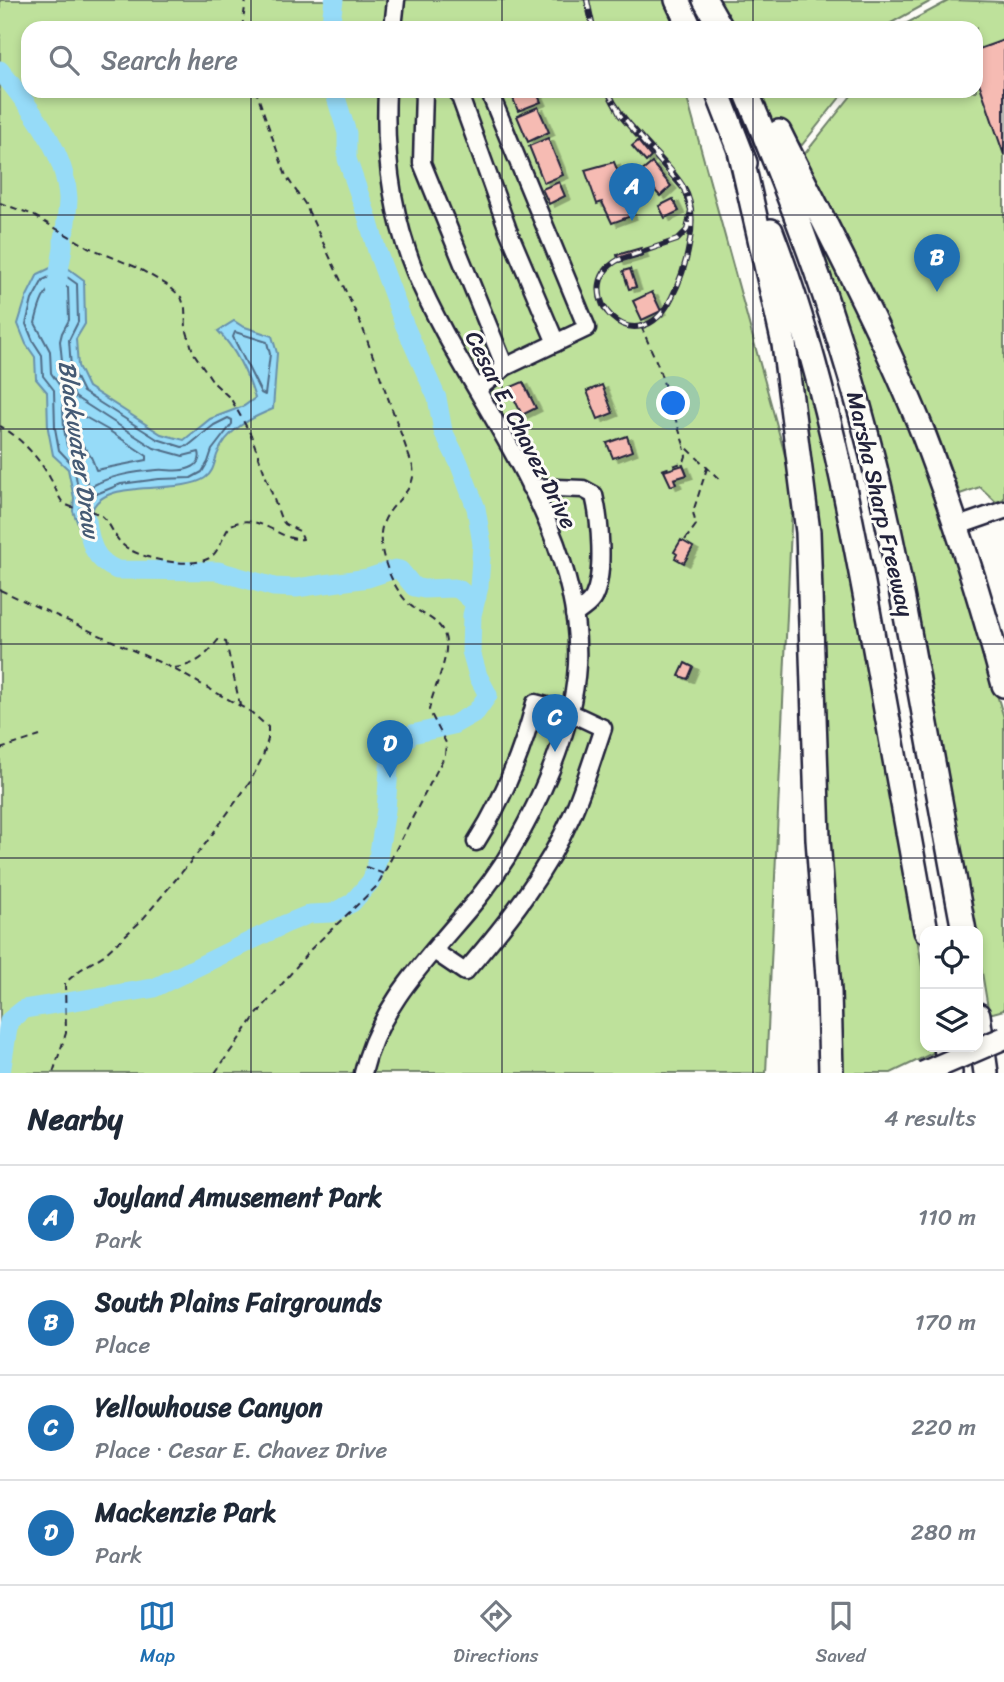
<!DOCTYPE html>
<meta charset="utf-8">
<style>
body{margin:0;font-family:Sriracha,sans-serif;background:#f2f2f3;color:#1f2937}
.controls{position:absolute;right:21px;bottom:21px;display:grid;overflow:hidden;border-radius:14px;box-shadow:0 4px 10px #0003}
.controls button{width:63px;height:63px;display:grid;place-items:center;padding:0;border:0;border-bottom:2px solid #e0e1e3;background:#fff;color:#1f2937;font:35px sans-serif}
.you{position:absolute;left:674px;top:404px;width:24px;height:24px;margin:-18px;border:5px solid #fff;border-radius:50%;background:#1a73e8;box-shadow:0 0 0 10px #1a73e833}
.badge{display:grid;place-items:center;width:46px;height:46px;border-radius:50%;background:#1f6fb2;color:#fff;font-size:23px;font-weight:700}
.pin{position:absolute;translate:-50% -58px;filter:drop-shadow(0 2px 4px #0008)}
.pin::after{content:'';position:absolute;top:37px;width:24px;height:21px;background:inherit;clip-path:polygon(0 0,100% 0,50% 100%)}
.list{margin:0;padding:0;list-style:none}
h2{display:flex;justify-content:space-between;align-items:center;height:91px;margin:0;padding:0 28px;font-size:30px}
h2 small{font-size:23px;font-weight:400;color:#747a83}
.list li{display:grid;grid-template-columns:46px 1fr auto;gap:21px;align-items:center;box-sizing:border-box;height:105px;padding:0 28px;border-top:2px solid #e0e1e3}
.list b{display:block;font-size:26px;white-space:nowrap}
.list p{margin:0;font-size:23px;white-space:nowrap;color:#747a83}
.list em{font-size:23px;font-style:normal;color:#747a83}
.icon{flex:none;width:38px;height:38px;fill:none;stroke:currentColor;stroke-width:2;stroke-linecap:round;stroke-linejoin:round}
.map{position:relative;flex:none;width:1004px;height:1073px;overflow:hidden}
.search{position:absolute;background:#fff;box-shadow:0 4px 10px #0003;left:21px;right:21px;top:21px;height:77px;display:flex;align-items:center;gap:18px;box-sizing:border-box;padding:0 24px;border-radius:21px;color:#747a83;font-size:26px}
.sheet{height:511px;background:#fff}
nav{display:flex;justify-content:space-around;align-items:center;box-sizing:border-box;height:98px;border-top:2px solid #e0e1e3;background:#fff;font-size:19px;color:#747a83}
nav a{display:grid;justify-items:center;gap:4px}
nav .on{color:#1f6fb2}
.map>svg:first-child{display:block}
.green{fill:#bee19b;stroke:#70826b;stroke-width:2}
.water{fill:#96dbf8;stroke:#6891ac;stroke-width:2}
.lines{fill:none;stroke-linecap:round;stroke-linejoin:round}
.shore{stroke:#506c87;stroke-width:2}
.river{stroke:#96dbf8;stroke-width:19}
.building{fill:#f6bbb3;stroke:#22223b;stroke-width:2;filter:url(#shadow)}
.minor-casing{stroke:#22223b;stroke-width:21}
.highway-casing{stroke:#22223b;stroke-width:28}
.path{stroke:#22223b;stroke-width:2;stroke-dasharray:7 5;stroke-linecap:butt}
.minor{stroke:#fdfcf7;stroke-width:16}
.highway{stroke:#fdfcf7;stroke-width:23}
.rail-casing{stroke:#22223b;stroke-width:6}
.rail{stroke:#fdfcf7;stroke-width:3.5;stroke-dasharray:10;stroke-linecap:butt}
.major-bridge-casing{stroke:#22223b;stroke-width:26;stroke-linecap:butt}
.major-bridge{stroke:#fdfcf7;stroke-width:21}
.grid{fill:none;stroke:#22223b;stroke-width:2;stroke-opacity:0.55}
.labels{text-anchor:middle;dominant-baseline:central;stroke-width:6;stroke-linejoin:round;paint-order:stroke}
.street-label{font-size:23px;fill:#22223b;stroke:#fdfcf7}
.water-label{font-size:24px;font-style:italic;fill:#455a74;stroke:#fdfcf7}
</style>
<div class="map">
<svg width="1004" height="1073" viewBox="0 0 1004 1073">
<defs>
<filter id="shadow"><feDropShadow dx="5.5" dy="3" stdDeviation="0" flood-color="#0004"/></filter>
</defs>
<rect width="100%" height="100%" fill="#fdfcf7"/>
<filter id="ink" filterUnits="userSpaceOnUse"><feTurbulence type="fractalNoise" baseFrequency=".0143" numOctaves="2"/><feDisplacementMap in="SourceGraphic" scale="14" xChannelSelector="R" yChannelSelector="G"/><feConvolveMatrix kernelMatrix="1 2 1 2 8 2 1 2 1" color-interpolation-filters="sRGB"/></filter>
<g filter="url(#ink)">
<!-- green -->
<path class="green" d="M0 0H933L882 28H28V91H685L793 484 766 1073H0Z
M950 0 1004 2V499L996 502 980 487 960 494 936 430 804 155 855 91H976V28H898Z
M711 91H845L802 145Z
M821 234 903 411 950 538 1004 718V1010L989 1014 978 949V931H975C947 775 923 617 886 463 867 386 843 310 817 235Z
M797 345C854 555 888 770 925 984V1047H935V1052L891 1073H841L792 347Z"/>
<!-- water -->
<path class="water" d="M61 263 84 280 85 324 76 339 78 366 88 387 161 434 184 440 210 419 244 406 255 398C248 375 235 348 218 331L234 321 242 326 272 336 277 353 273 409C251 418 226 430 217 455 214 464 213 473 205 478 180 495 108 478 93 508 88 519 92 533 90 545L85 542 73 511 74 498 68 469 53 455 48 429 47 392 36 379 35 357 26 344 18 324 26 298 38 274Z"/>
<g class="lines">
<!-- shore -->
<path class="shore" d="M60 272 77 284 78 322 69 340 71 368 83 392 157 439 182 447 188 446 214 425 228 418 232 420V424L212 450 208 462 202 472 191 478 159 479 121 484 94 495 86 505 81 504 74 466 59 450 55 428 54 390 43 376 42 355 33 341 26 324 32 300 43 280Z
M59 282 68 288 69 320 62 333 60 341 63 370 75 397 154 448 183 456 199 452C201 459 198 465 190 468 179 473 168 469 157 470 135 472 112 475 92 486L88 485 81 461 67 446 64 428 62 389 51 373 50 351 35 323C39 307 43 289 59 282Z
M235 332 267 342 270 354 265 395 261 393 233 337Z
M76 412 108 430 147 456V460L96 470C94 465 93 459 89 454 79 439 68 433 76 412Z"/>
<!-- river -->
<path class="river" d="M330 28 334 0
M0 70C29 107 65 149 68 198 68 209 66 220 65 231
M56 289 63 248V237
M87 520C90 544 94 560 117 570L218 571 274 587 296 588 368 578 395 569 400 570 414 587 424 589 454 588 460 590 470 599 477 597
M1 1073 9 1021 24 1009 154 988 285 924 310 914 332 913 352 903 372 880 378 858 386 810 390 755 412 734 453 725 476 712 488 695 478 676 471 651 472 615 479 587 482 544 476 508 459 463 443 431 437 398 404 324 377 251 368 219 347 159V133L334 91"/>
</g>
<!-- building -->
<path class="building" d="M1004 40V155L976 74V50Z
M515 91H536L541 102 518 111 511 93Z
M538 107 549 132 528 142 517 116Z
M548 138 563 175 544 183 529 146Z
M638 141 651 157 646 162 632 146Z
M614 162 620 177 617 178 631 216 612 223 602 202 597 204 585 170Z
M652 163 671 186 660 196 650 185 645 189 642 185 647 181 640 173Z
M559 182 565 196 549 204 542 189Z
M673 199 679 211 665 218 659 206Z
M641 248 643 255 619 262 617 255Z
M630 269 636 287 629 289 623 271Z
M652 292 661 311 642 320 633 301Z
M523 382 536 408 522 415 509 388Z
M602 385 613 413 598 419 587 391Z
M627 436 632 451 613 458 607 443Z
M683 465 687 475 674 479 676 484 671 486 664 471Z
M681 540 693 547 684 563 675 558 677 554 674 552Z
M685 663 693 667 688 679 679 676Z"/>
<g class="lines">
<defs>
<path id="minor" d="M393 28 396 0
M424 91 422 163 505 367 478 389
M458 91 508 230 556 343
M489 91 587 328 505 367
M530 487 583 489 594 495C600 520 605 572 594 596 591 604 580 610 574 615
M958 526 1004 510
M434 951 465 972C506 924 546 874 572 815 584 788 593 757 603 728L569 712 535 703C522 753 504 798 476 842
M363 1073C379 1003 434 952 478 898 524 841 573 739 577 665 584 523 467 397 415 272 391 213 384 154 387 91"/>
<path id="highway" d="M677 0 690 28
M705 0 721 28
M717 91 745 163
M746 91C796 208 840 328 871 452 890 525 903 600 917 675 933 761 948 846 964 931
M779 132C828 231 882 330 923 433 955 516 981 600 1004 685
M740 151 784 344 808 532 818 839 829 991 831 1073
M771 231C822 365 850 508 875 649 892 743 909 837 926 931
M978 1015 986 1073
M946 1047 950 1073"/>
</defs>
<!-- minor casing -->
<use href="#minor" class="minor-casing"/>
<!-- highway casing -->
<use href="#highway" class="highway-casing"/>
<!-- path -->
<path class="path" d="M242 28 246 0
M0 203 31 214 88 247 138 268 169 286 181 297 185 308 186 328 193 352 214 383 231 399 251 435 281 519 285 524 299 531 303 539C280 542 260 511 231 525 223 534 220 550 211 557 192 570 137 559 122 544 113 536 110 520 99 514 87 509 74 510 63 503 57 495 55 486 50 478 39 458 20 437 0 426
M641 326 657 363 684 445 720 480
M662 470 684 462 686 456 684 446
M685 540 696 525 693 512 707 468
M0 590 172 668 251 712 268 727V739L263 756 250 782 206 843 142 920 104 955 80 970 65 983 66 1033 53 1073
M174 668C196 665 205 657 218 640L226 642 240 705
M0 749 40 736
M366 867 384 874
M215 1073 254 1018 311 949 377 886 445 755 446 743 429 710C433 689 448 662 446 642 444 620 424 617 410 605 395 591 383 563 381 543 377 504 418 498 413 467L362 326 305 204 286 176 256 91"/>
<!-- minor -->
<use href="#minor" class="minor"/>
<!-- highway -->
<use href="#highway" class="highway"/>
<defs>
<path id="rail" d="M587 0 593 28
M608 91 620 115 684 189 691 210 687 230 677 240 618 260C566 290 636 370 672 297 686 270 701 215 684 188 673 169 653 152 639 135 626 121 615 108 608 91"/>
</defs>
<!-- rail casing -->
<use href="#rail" class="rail-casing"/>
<!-- rail -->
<use href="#rail" class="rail"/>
<defs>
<path id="major-bridge" d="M923 1073 1004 1038"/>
</defs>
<!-- major-bridge casing -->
<use href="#major-bridge" class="major-bridge-casing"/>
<!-- major-bridge -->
<use href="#major-bridge" class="major-bridge"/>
</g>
</g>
<!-- grid -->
<path class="grid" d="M251 0V28M502 0V28M753 0V28M251 91V1073M502 91V1073M753 91V1073M0 215H1004M0 429H1004M0 644H1004M0 858H1004"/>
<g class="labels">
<!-- street labels -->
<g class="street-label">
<text transform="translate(521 430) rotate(63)">Cesar E. Chavez Drive</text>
<text transform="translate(880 504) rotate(77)">Marsha Sharp Freeway</text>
</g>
<!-- water labels -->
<g class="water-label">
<text transform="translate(79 449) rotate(82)">Blackwater Draw</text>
</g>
</g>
</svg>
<div class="controls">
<button><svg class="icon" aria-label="locate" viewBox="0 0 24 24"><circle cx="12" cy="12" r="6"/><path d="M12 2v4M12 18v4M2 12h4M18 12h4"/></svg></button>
<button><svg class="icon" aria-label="layers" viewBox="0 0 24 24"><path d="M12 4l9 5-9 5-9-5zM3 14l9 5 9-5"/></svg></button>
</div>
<div class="you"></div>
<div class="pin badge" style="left:632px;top:221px">A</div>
<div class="pin badge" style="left:937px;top:292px">B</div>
<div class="pin badge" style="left:555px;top:752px">C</div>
<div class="pin badge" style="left:390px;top:778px">D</div>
<div class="search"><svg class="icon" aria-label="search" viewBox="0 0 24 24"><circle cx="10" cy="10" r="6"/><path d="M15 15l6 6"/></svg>Search here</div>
</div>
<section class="sheet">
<h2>Nearby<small>4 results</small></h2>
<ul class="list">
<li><span class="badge">A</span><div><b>Joyland Amusement Park</b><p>Park</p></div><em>110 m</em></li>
<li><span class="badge">B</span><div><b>South Plains Fairgrounds</b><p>Place</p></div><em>170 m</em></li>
<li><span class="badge">C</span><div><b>Yellowhouse Canyon</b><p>Place · Cesar E. Chavez Drive</p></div><em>220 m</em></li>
<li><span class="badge">D</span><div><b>Mackenzie Park</b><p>Park</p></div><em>280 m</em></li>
</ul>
</section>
<nav>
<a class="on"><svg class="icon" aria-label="map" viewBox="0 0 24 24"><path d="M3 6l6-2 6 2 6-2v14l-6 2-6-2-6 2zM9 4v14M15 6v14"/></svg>Map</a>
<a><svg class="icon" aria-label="directions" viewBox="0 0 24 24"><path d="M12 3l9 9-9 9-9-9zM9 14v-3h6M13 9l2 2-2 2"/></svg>Directions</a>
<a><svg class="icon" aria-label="saved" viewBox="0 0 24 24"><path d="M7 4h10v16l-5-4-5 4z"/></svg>Saved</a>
</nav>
